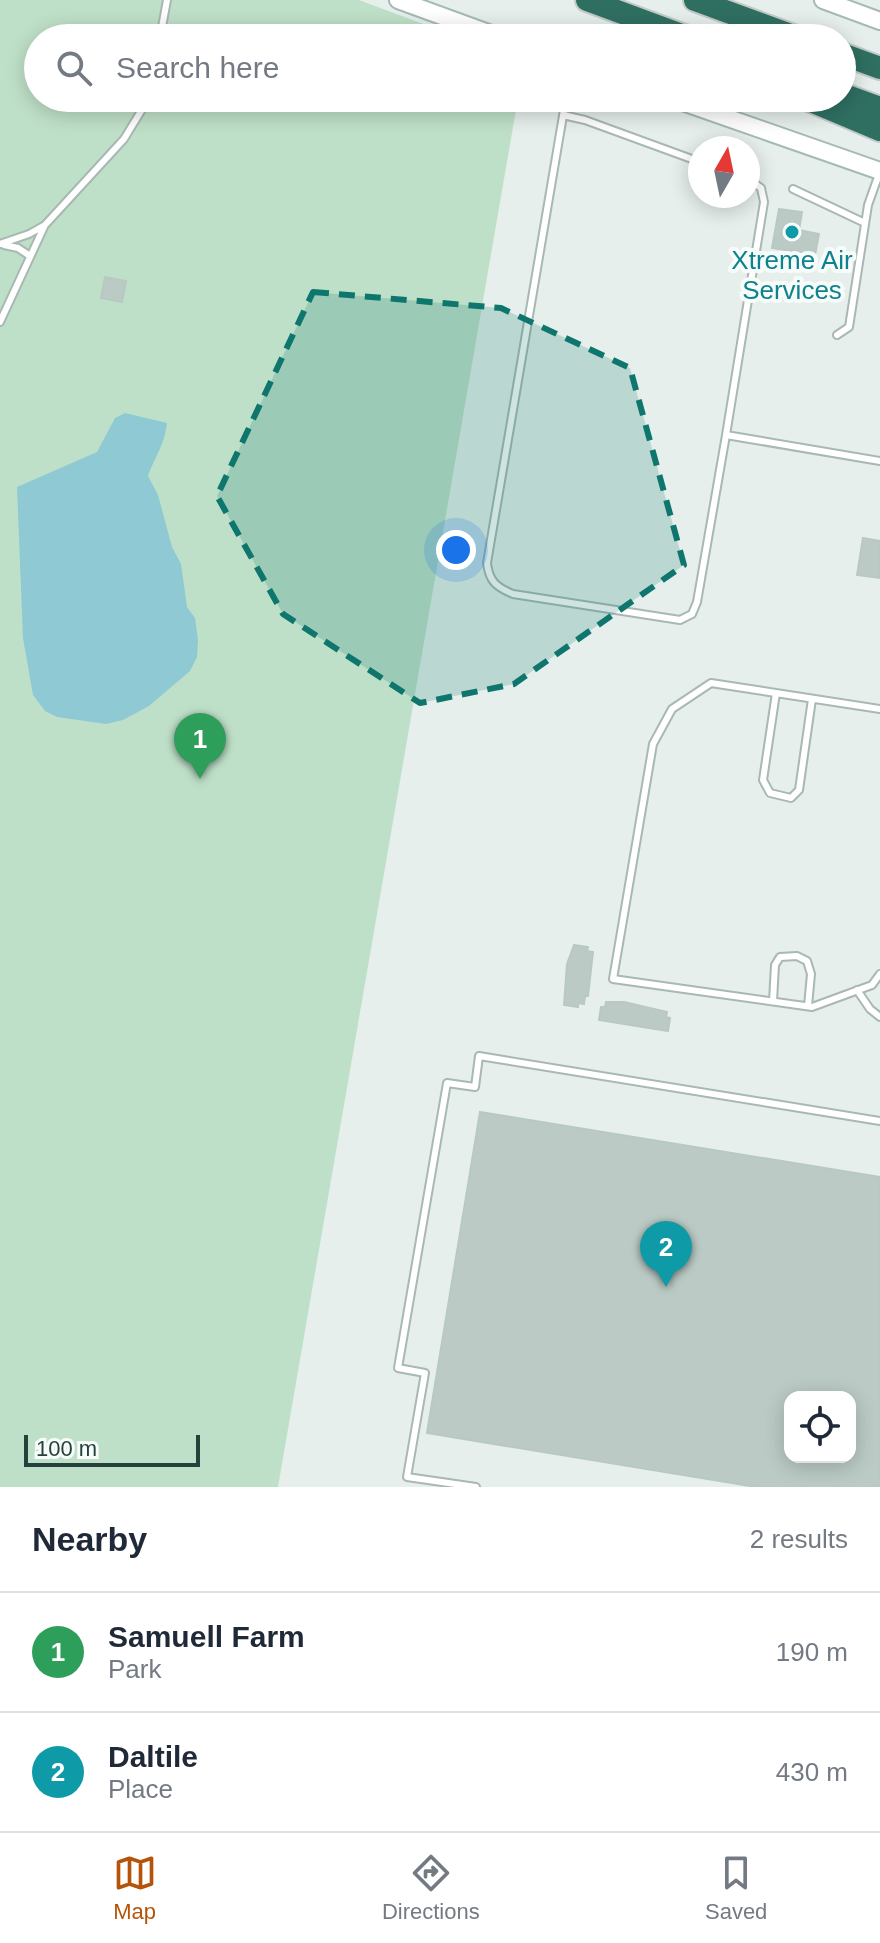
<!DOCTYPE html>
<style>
body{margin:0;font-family:Helvetica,sans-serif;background:#f2f2f3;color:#1f2937}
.controls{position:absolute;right:24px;bottom:24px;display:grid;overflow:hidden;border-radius:16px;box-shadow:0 4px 20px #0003}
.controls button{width:72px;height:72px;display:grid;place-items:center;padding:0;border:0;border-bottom:2px solid #e0e1e3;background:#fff;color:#1f2937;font:40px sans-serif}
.compass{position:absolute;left:688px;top:136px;width:72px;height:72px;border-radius:50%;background:#fff;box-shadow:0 4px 20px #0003;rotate:9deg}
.scale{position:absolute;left:24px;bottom:20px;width:176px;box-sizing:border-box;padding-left:8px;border:4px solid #24423a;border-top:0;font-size:22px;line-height:28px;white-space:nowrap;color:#24423a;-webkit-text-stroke:6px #f7fbf9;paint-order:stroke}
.you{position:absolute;left:456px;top:550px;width:28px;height:28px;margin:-20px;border:6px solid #fff;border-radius:50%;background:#1a73e8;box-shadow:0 0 0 12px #1a73e833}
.badge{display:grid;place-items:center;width:52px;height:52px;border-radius:50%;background:#b45309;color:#fff;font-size:26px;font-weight:700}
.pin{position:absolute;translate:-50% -66px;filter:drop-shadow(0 2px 4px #0008)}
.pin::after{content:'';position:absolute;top:42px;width:28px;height:24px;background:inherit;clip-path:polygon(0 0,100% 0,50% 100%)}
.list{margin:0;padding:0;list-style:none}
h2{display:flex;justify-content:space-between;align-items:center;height:104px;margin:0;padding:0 32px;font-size:34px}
h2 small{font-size:26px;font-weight:400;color:#747a83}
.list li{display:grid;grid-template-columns:52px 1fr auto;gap:24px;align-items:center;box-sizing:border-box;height:120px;padding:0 32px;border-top:2px solid #e0e1e3}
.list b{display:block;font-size:30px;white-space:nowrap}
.list p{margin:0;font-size:26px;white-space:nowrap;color:#747a83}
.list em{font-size:26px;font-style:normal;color:#747a83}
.icon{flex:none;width:44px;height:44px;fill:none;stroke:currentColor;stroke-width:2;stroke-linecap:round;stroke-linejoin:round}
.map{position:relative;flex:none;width:880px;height:1487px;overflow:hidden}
.search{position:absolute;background:#fff;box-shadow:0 4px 20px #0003;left:24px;right:24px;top:24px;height:88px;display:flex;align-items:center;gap:20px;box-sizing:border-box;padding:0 28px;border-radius:44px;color:#747a83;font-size:30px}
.sheet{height:344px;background:#fff}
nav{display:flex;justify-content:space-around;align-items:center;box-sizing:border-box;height:112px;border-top:2px solid #e0e1e3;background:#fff;font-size:22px;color:#747a83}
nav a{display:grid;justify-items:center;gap:4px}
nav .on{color:#b45309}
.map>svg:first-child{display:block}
.green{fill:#bfe0c8}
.water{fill:#8ec9d4}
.building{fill:#bbcac4;stroke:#b8c9c2;stroke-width:2;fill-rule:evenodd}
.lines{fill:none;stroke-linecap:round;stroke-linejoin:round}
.lane-casing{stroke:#a8b8b2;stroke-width:10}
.secondary-casing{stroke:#a4bbb3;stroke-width:20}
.highway-casing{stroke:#c2cac8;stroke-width:26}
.lane{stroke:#fff;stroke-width:6}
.secondary{stroke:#fff;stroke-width:16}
.highway{stroke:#2f6f62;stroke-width:22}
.marked{fill:#0f766e;fill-opacity:0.2;stroke:#0f766e;stroke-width:6;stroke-dasharray:16 10;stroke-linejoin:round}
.culture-dot{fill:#0f9aa8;stroke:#f7fbf9;stroke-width:3}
.labels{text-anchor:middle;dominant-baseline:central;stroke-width:8;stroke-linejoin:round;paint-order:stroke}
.culture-label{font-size:26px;fill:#0d838f;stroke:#f7fbf9}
</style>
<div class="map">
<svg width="880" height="1487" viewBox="0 0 880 1487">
<rect width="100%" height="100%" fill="#e6efeb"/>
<!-- green -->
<path class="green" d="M0 0H359L461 38H38V98H518L278 1487H0Z"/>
<!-- water -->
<path class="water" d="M125 413 167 423C165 444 155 456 148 476L158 495 172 547 181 564 187 607 195 618 198 640 197 657 190 671 149 706 123 720 106 724 57 717 45 711 33 695 23 638 17 487 97 452 115 418Z"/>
<!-- building -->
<path class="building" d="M779 209 802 212 799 230 819 234 815 255 772 248Z
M105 277 126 281 122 302 101 298Z
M863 538 880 541V578L857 575Z
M574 945 588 947 587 951 593 952 588 996H585L584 1004 578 1003V1007L564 1005 567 964Z
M606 1002H624L667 1012 666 1017 670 1018 668 1031 599 1020 601 1007H605Z
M480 1112 880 1177V1487H756L427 1433ZM790 1397H850V1457H790Z"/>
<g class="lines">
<defs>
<path id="lane" d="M160 38 167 0
M566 98 487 563C489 581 496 587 513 594L680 620 692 614 697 602 726 435 880 461
M563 115 585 120 700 162
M793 189 865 223
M0 244 29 234 45 225 124 139 149 98
M4 245 18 248 30 256
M0 322 44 227
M837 335 849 327 868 205 879 174
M726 435 764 202 761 188 748 179
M776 693 763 780 770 793 791 798 799 790 812 699
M880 709 711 683 672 709 653 744 613 979 812 1007 872 985 880 974
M857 990 870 1009 880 1017
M773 1001 775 965 780 957 797 956 807 961 811 974 808 1006
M476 1487 407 1477 425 1373 398 1368 447 1083 475 1087 479 1056 880 1121"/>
<path id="secondary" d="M398 0 502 38
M823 0 880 21
M671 98 880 171"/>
<path id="highway" d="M587 0 690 38
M695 0 799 38
M842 54 880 68
M842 94 880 108
M804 98 880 130"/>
</defs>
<!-- lane casing -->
<use href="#lane" class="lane-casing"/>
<!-- secondary casing -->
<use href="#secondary" class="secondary-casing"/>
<!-- highway casing -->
<use href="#highway" class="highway-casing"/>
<!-- lane -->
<use href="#lane" class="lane"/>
<!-- secondary -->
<use href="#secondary" class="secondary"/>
<!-- highway -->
<use href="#highway" class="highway"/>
</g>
<!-- marked area -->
<path class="marked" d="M313 292 501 308 630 368 684 565 514 684 420 703 283 614 217 496Z"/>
<!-- markers -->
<circle class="culture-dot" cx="792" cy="232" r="8"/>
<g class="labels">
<!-- culture labels -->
<g class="culture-label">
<text x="792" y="260">Xtreme Air<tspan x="792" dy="30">Services</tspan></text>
</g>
</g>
</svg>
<div class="controls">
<button><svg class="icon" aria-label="locate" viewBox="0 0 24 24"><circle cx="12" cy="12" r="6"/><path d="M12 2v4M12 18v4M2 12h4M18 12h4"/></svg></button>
</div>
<svg class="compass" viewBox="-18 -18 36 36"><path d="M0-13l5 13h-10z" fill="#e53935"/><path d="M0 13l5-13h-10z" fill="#747a83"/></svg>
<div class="scale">100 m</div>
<div class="you"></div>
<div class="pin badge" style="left:200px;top:779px;background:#2e9e5b">1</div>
<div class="pin badge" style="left:666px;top:1287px;background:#0f9aa8">2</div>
<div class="search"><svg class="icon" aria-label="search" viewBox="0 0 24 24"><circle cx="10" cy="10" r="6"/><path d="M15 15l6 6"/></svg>Search here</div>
</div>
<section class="sheet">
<h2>Nearby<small>2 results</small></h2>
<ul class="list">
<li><span class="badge" style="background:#2e9e5b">1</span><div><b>Samuell Farm</b><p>Park</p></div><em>190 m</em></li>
<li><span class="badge" style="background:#0f9aa8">2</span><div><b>Daltile</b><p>Place</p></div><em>430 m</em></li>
</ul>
</section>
<nav>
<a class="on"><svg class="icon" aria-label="map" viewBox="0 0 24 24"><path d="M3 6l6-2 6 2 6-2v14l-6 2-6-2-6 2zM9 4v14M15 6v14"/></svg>Map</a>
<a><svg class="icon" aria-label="directions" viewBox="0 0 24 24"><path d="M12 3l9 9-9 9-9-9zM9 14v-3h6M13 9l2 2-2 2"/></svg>Directions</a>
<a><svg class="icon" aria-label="saved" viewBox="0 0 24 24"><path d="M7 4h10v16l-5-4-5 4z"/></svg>Saved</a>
</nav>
